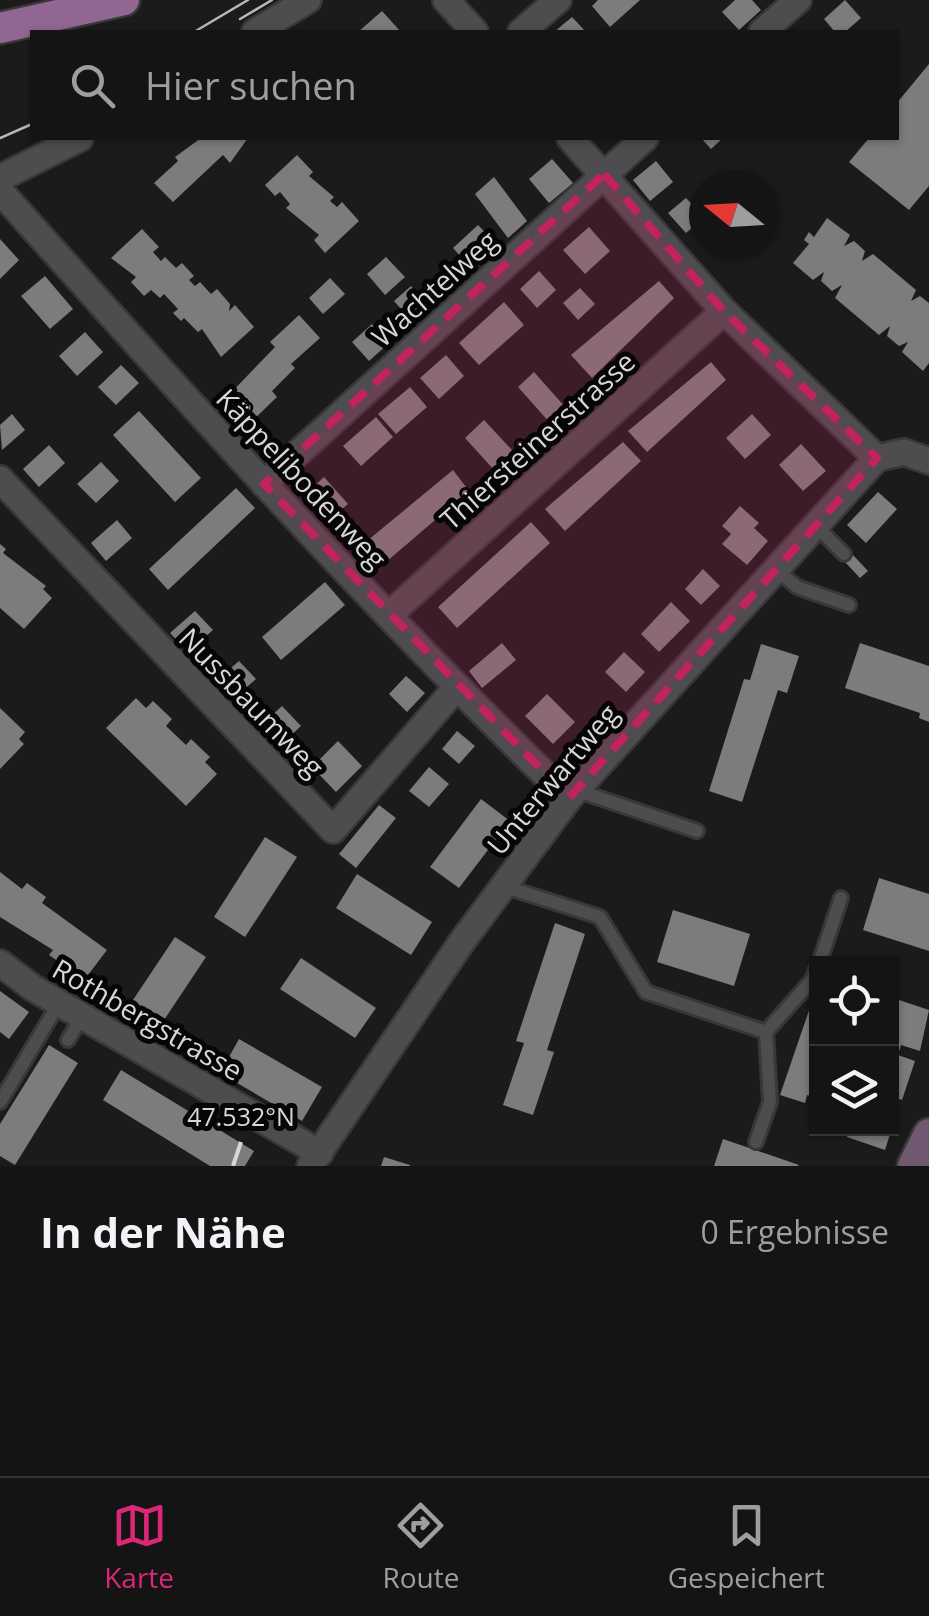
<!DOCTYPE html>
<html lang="de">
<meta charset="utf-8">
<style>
body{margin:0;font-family:"Open Sans",sans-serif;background:#222122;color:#f1f3f6}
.controls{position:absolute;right:30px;bottom:30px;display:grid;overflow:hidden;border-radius:0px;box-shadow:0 2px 8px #0004}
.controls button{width:90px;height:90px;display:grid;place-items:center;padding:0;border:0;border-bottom:2px solid #343334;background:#151415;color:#f1f3f6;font:50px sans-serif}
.compass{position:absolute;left:689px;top:170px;width:90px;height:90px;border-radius:50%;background:#151415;box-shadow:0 2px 8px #0004;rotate:288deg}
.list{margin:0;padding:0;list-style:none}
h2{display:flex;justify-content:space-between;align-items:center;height:130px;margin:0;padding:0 40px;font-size:42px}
h2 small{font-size:32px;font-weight:400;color:#9d9ea0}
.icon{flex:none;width:55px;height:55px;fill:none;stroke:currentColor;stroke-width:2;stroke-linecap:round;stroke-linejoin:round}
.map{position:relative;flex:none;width:929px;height:1166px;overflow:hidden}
.search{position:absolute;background:#151415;box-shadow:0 2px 8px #0004;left:30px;right:30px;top:30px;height:110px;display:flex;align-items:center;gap:25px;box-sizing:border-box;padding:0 35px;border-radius:0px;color:#9d9ea0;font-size:38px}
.sheet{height:310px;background:#151415}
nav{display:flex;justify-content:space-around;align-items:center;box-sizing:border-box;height:140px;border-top:2px solid #343334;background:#151415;font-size:28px;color:#9d9ea0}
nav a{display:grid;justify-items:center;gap:5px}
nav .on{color:#db2777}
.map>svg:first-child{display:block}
.building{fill:#7d7b7d}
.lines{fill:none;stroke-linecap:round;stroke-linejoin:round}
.lane-casing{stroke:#393839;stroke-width:18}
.street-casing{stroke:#393839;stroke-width:30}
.secondary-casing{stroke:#393839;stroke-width:35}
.primary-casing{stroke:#393839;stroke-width:35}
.lane{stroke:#4e4c4e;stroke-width:12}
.street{stroke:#4e4c4e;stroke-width:25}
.secondary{stroke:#705970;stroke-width:30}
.primary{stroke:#926692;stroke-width:30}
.tram{stroke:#b9b8b9;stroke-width:2.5}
.marked{fill:#c32261;fill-opacity:0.2;stroke:#c32261;stroke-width:8;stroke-dasharray:20 12;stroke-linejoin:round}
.ticks{fill:none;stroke:#d8d6d7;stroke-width:4}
.labels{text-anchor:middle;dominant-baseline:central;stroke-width:10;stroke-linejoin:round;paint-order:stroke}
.street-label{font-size:28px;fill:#d8d6d7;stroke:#070607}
.ticks-label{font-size:25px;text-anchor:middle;fill:#d8d6d7;stroke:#070607;stroke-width:10;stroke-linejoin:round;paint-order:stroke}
</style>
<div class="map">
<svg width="929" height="1166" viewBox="0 0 929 1166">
<rect width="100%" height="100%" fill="#1c1b1c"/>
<!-- building -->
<path class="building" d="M598 0H640L610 27 592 6Z
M735 0H752L761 10 739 30 722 12Z
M845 0 861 18 845 32H835L824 19Z
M382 11 401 32H358Z
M572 17 586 32H554Z
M929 64V186L909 210 849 162 869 138H896V104Z
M201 138H248L230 163 223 155 173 202 154 183 178 161 175 157Z
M701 138H723L711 149Z
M297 155 313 172 309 176 334 197 330 201 337 207 342 202 359 221 325 253 314 240 319 235 286 208 290 204 280 192 275 196 265 185Z
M552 159 573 183 549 203 529 179Z
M656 161 673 182 650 201 633 180Z
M494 177 527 221 508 238 475 194Z
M686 198 704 217 686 233 668 213Z
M827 218 850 235 844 246 854 241 865 251 862 261 873 254 916 290 911 301 920 296 929 303V363L923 371 902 352 908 342 899 346 887 336 890 326 879 335 835 298 842 285 832 291 821 281 824 272 813 280 793 263 809 244 804 240 809 232 814 237Z
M478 225 499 247 474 271 453 248Z
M589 227 610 251 585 274 563 250Z
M142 229 159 247 153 252 161 261 165 257 176 268 182 263 194 276 189 280 195 286 200 282 211 294 217 289 230 304 229 311 235 305 254 327 221 357 202 329 198 332 184 318 181 321 173 313 178 309 164 294 160 298 151 290 144 296 131 282 136 277 111 258Z
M0 239 19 260 0 279Z
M386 257 405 277 385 295 367 274Z
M539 271 556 290 537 308 520 289Z
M45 276 73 309 50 329 21 296Z
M330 278 345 294 323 314 309 298Z
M659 281 674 298 592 378 571 355Z
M411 286 430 308 413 323 394 301Z
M580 288 595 304 578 320 563 303Z
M504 302 524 325 479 365 459 343Z
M299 315 320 338 291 364 295 368 272 391 277 397 249 424 225 399 275 347 270 342Z
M372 324 389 343 369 361 352 342Z
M85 332 103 352 77 376 59 356Z
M446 355 464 376 439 399 420 378Z
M711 362 726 380 647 452 628 431Z
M121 365 139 383 116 405 98 387Z
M534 372 575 418 559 433 518 387Z
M410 387 427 407 396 434 378 414Z
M139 411 201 478 175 502 113 435Z
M12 414 25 430 2 450 0 425Z
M752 414 771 435 745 459 726 438Z
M376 417 393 437 361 466 343 446Z
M484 420 525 464 505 482 465 438Z
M623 442 641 461 565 531 545 509Z
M801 444 826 471 803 491 779 465Z
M49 445 65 463 39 487 23 469Z
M101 462 119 481 96 503 77 484Z
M453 470 469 491 386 562 367 541Z
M324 477 348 504 331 518 308 492Z
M236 488 255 508 168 590 149 569Z
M878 492 897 509 866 543 847 525Z
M740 506 759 523 754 528 768 541 747 565 722 544 731 534 722 526Z
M117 520 132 538 106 561 91 543Z
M531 522 550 543 457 628 438 607Z
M0 544 6 549 3 553 46 586 43 589 52 598 24 629 0 608Z
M853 555 868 571 860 578 845 562Z
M703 569 720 586 701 605 685 589Z
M325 582 345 605 281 660 262 637Z
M671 602 690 621 659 652 641 634Z
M195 611 213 630 188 652 170 633Z
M502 643 516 660 482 688 469 671Z
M860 643 929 666V722L919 718 920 713 845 688Z
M761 644 799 656 787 693 778 690 742 802 709 791 744 679 750 680Z
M624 652 645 672 626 692 605 672Z
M239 661 256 679 232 700 215 682Z
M406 676 425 693 407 712 389 694Z
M547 694 575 722 553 744 525 716Z
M136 698 146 708 153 701 172 719 166 726 186 745 191 739 210 757 205 762 217 774 186 806 106 728Z
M282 706 301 726 276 749 258 728Z
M0 708 25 732 19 739 24 744 0 769Z
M457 731 475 746 459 764 442 749Z
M338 741 362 766 336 792 312 767Z
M429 767 449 784 429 807 409 791Z
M481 799 510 821 459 888 430 867Z
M379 805 396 818 356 868 339 854Z
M265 837 297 857 245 937 214 917Z
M0 872 22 889 27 883 46 897 42 903 107 950 88 975 69 966 72 962 66 958 62 964 49 955 53 950 0 917Z
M357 874 432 922 411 955 336 908Z
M879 878 929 894V951L863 930Z
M673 910 750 934 734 986 657 962Z
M555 923 585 934 547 1050 554 1052 533 1115 503 1105 524 1043 516 1041Z
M175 937 206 957 156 1032 125 1012Z
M301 958 376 1008 355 1038 280 989Z
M816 990V1098L807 1095 805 1103 780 1095Z
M0 991 29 1012 9 1039 0 1032Z
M893 998 929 1010 920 1051 901 1045 898 1055 915 1061 902 1100 892 1097Z
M239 1039 322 1087 302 1121 220 1073Z
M49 1045 78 1063 15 1165 0 1156V1124Z
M121 1070 254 1151 245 1166H210L103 1100Z
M850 1128H892L885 1150 847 1137Z
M723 1139 799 1165 798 1166H714Z
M384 1157 410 1165V1166H381Z"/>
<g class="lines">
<defs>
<path id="lane" d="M816 526 844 554
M777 570 797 587 849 605
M576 790 697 831
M503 886 600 917 646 992 766 1032
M819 964 841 898
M68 1040 82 1016
M0 1102 59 1003
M756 1142 770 1102 766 1032 813 979 816 969"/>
<path id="street" d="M446 0 475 32
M255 32 308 0
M521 32 558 0
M762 32 798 0
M570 138 724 311 877 458 904 452 929 461
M0 178 80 138
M0 191C185 398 370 605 569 798
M0 479 333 830 456 688
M264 484 645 138
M390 614 724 311
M0 963 33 988 320 1153
M310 1166 461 943 569 798 877 458"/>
<path id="secondary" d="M913 1166 929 1134"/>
<path id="primary" d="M0 28 124 0"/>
</defs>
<!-- lane casing -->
<use href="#lane" class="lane-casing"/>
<!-- street casing -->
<use href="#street" class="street-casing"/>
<!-- secondary casing -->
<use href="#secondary" class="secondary-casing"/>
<!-- primary casing -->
<use href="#primary" class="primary-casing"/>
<!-- lane -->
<use href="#lane" class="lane"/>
<!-- street -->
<use href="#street" class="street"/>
<!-- secondary -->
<use href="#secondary" class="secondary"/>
<!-- primary -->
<use href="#primary" class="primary"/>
<!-- tram -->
<path class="tram" d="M240 19 272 0
M194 32 248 0
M0 138 32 124"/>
</g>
<!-- marked area -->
<path class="marked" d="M604 174 724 311 877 458 569 798 264 484Z"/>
<!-- ticks -->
<path class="ticks" d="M233 1166 241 1142"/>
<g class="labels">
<!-- street labels -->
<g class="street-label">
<text transform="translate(434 288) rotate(-42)">Wachtelweg</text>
<text transform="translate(537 440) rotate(-42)">Thiersteinerstrasse</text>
<text transform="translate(302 478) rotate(47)">Käppelibodenweg</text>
<text transform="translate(252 702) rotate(46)">Nussbaumweg</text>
<text transform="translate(552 779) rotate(-50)">Unterwartweg</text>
<text transform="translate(148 1019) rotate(30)">Rothbergstrasse</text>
</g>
</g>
<g class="ticks-label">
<text x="241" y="1126">47.532°N</text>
</g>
</svg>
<div class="controls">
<button><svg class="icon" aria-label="locate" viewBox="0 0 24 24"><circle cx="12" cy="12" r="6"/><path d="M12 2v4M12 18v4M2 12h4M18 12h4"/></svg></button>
<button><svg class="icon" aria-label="layers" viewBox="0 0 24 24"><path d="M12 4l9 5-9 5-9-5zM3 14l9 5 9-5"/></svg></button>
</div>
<svg class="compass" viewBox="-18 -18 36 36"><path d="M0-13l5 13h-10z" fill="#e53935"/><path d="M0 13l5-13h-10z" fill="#9d9ea0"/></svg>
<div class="search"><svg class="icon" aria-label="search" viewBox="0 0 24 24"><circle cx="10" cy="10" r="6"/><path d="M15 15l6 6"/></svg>Hier suchen</div>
</div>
<section class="sheet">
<h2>In der Nähe<small>0 Ergebnisse</small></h2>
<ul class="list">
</ul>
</section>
<nav>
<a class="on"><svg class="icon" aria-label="map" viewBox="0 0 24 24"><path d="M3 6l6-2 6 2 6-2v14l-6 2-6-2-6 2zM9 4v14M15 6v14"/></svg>Karte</a>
<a><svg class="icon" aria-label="directions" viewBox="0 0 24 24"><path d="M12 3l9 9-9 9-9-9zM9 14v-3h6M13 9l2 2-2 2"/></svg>Route</a>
<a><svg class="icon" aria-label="saved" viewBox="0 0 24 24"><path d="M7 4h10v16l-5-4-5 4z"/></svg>Gespeichert</a>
</nav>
